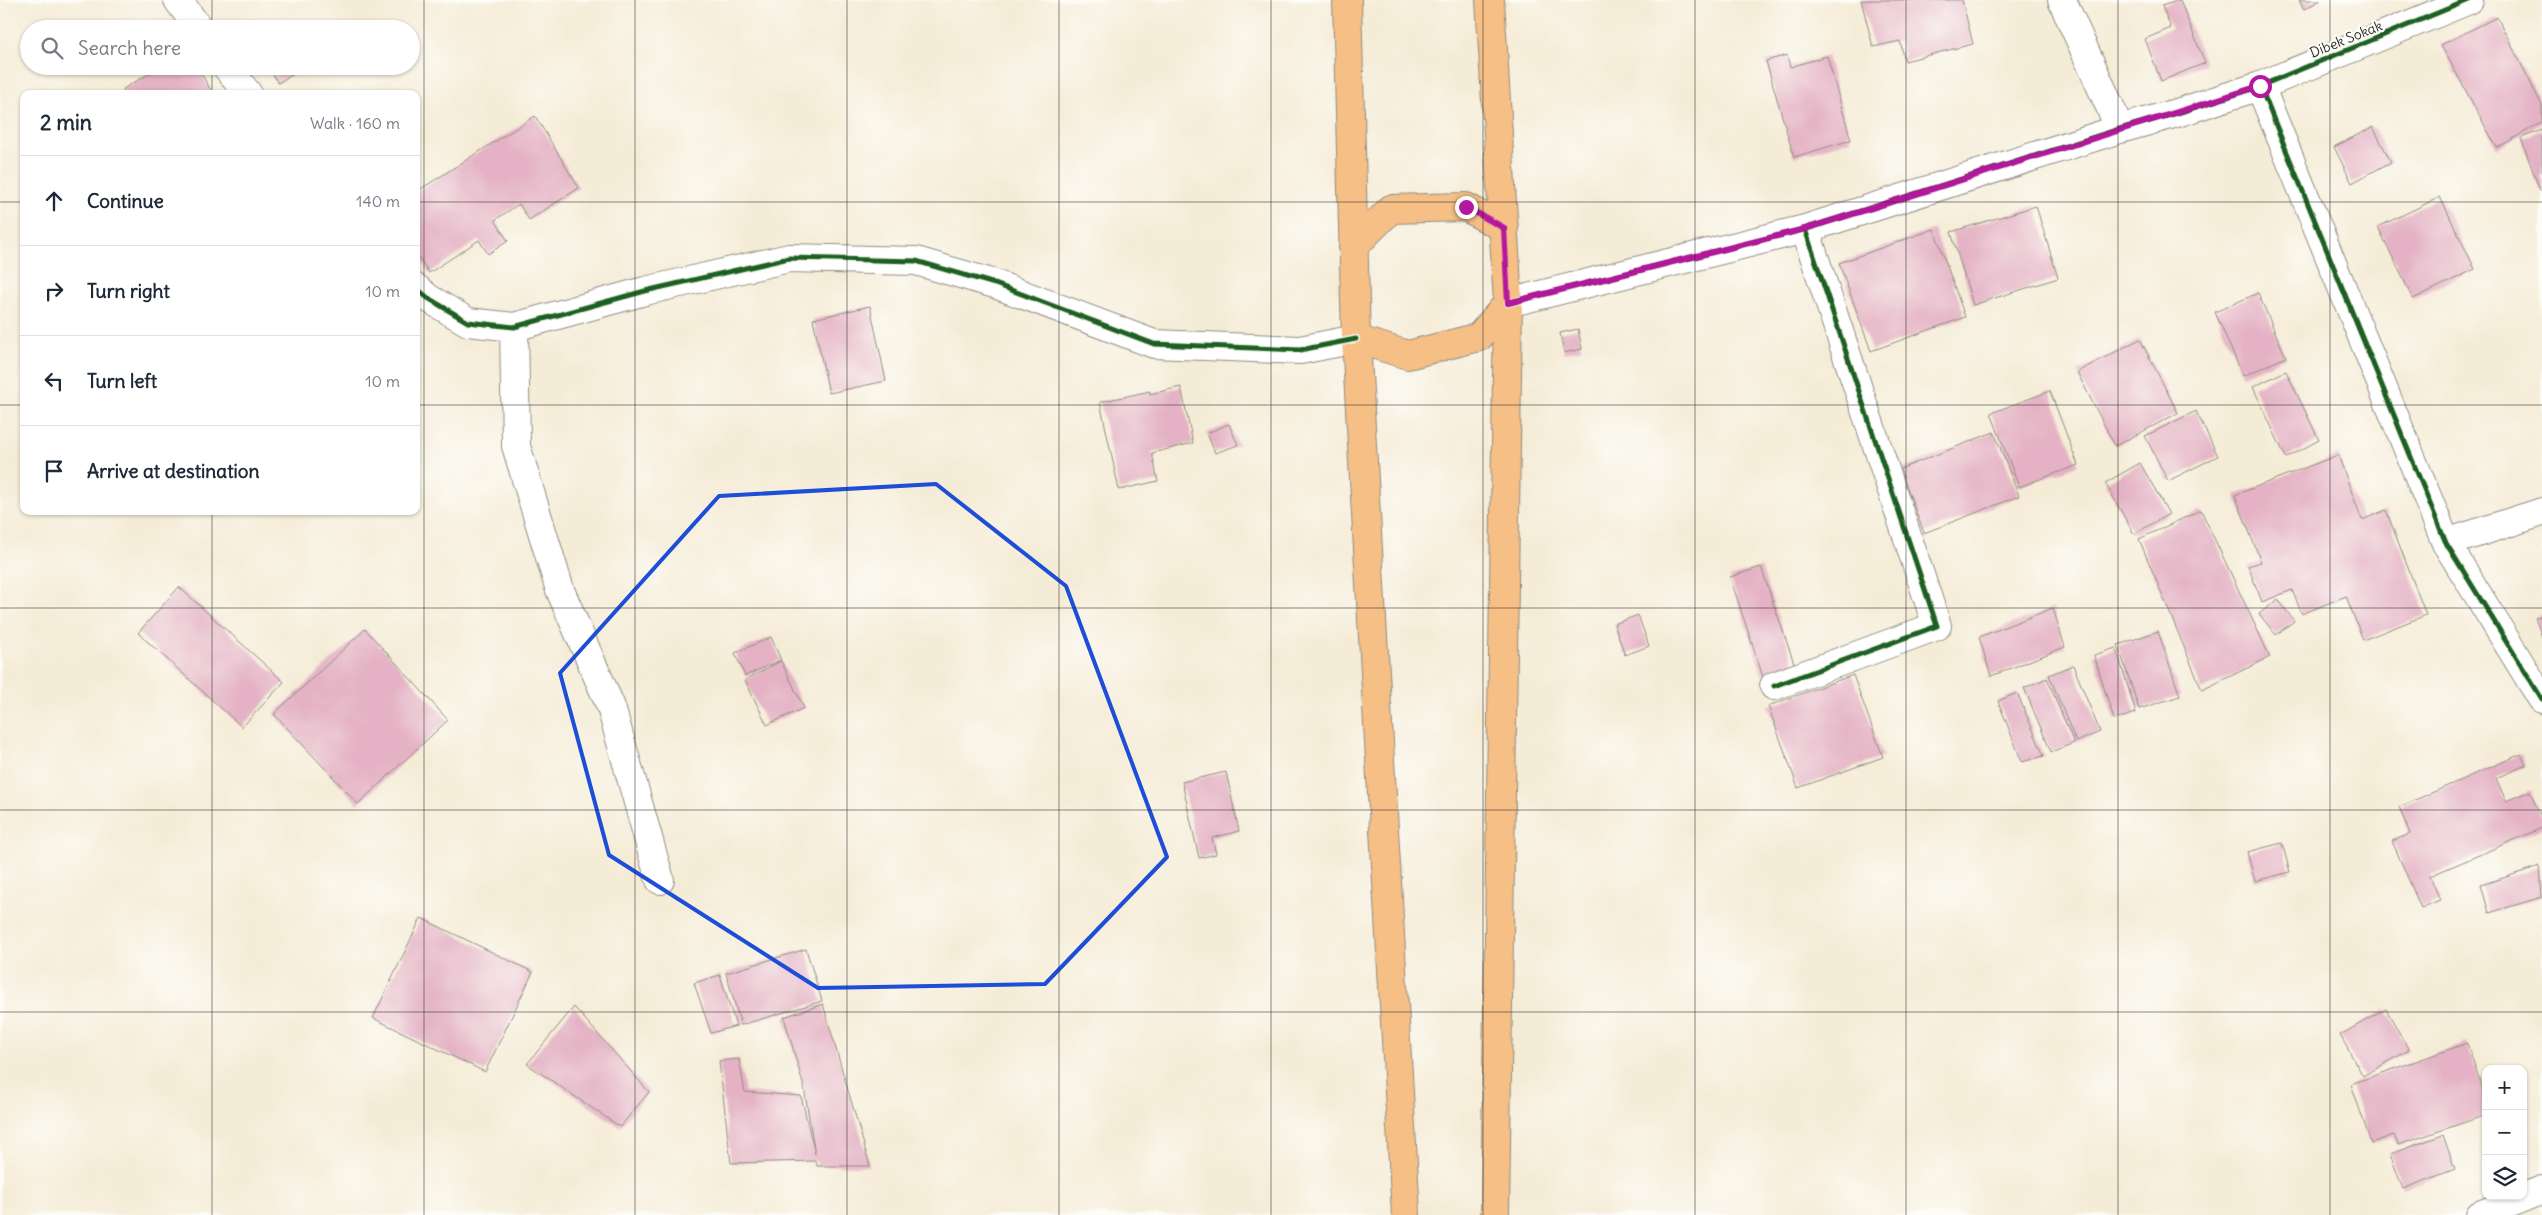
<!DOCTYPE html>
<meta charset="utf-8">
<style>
body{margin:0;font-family:Delius,sans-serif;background:#f2f2f3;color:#1f2937}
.controls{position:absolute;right:15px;bottom:15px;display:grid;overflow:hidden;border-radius:10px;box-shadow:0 1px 4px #0004}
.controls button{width:45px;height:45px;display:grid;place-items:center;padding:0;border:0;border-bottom:1px solid #e0e1e3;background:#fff;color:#1f2937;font:25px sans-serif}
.stop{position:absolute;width:15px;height:15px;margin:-11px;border:4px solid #b5179e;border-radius:50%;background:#fff}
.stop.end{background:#b5179e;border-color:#fff;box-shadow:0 1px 5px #0008}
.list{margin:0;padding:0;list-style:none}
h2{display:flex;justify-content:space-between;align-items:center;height:65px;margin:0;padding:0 20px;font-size:21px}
h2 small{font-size:16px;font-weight:400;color:#747a83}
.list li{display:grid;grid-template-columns:32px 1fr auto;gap:15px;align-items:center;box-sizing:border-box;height:90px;padding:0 20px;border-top:1px solid #e0e1e3}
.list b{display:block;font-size:19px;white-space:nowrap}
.list em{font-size:16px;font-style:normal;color:#747a83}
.icon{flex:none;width:28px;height:28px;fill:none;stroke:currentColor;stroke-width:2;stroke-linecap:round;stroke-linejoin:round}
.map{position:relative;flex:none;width:2542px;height:1215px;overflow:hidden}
.search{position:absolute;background:#fff;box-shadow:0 1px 4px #0004;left:20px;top:20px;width:400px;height:55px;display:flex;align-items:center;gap:12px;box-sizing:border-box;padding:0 18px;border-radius:28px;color:#747a83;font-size:19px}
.panel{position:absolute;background:#fff;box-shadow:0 1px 4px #0004;left:20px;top:90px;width:400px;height:425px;border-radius:10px}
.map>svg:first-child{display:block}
.building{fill:#e4b2c4}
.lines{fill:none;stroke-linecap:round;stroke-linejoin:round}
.minor-casing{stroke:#908c81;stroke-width:30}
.major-casing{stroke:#908c81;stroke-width:30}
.minor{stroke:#fff;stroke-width:28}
.major{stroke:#f5bf86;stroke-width:28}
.cycleway-casing{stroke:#fdfcf7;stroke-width:8}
.cycleway{stroke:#1b5e20;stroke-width:5}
.route{stroke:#b5179e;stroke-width:6}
.marked{fill:none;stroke:#1d4ed8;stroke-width:4;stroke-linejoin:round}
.grid{fill:none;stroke:#2b2b2b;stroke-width:1;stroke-opacity:0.55}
.labels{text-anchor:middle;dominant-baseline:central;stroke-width:4.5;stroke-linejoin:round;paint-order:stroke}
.street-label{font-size:14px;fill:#2b2b2b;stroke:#fdfcf7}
</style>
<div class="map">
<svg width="2542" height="1215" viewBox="0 0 2542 1215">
<rect width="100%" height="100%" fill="#fdfcf7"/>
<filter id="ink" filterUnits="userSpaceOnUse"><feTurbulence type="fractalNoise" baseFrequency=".02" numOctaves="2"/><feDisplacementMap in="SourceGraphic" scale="10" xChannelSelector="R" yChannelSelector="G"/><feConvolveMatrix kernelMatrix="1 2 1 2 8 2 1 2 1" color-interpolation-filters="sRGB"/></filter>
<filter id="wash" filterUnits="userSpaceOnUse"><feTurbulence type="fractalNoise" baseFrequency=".0096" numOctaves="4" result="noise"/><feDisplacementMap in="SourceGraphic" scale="20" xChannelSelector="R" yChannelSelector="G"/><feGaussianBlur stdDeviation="1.12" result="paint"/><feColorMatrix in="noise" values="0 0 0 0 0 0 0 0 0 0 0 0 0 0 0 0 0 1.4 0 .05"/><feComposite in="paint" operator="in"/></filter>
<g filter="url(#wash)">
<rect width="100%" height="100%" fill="#f5ecd7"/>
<g id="blocks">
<!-- building -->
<path class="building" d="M1861 0H1962L1973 44 1905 61 1900 41 1873 47Z
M2180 0 2205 63 2161 81 2145 39 2171 28 2162 6Z
M2299 0H2321L2304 9Z
M2497 17 2542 105V122L2497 148 2441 45Z
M1787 55 1790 67 1827 56 1851 140 1794 157 1766 61Z
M162 66H197L213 94H126L123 89Z
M268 66H307L278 83Z
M535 116 579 188 529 220 519 204 495 220 508 241 488 254 479 240 429 273 416 253V192Z
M2373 127 2391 162 2352 183 2334 147Z
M2542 130V191H2540L2521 138Z
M2440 197 2475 269 2413 299 2378 227Z
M2036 206 2058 278 1973 305 1951 232Z
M1934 229 1965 317 1871 351 1839 263Z
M2258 293 2286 357 2243 376 2215 312Z
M870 306 886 381 829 393 813 319Z
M1578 329 1582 349 1564 353 1560 333Z
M2140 339 2178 413 2115 446 2077 372Z
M2286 371 2319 440 2286 458 2253 387Z
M1181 387 1193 443 1152 453 1158 481 1119 490 1100 402 1150 391V394Z
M2050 391 2078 465 2019 487 1991 413Z
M2196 411 2218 456 2168 481 2145 436Z
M1229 424 1238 445 1215 453 1207 433Z
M1994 432 2019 496 1924 533 1900 469Z
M2338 455 2362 520 2386 510 2426 615 2363 640 2346 596 2302 614 2292 590 2262 602 2248 566 2261 562 2235 495Z
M2140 463 2169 514 2134 534 2105 483Z
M2201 510 2270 657 2202 690 2139 539Z
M1761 567 1795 666 1763 677 1730 577Z
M179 587 284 682 242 727 138 633Z
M2278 599 2294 621 2276 635 2259 614Z
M2053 608 2065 647 1991 676 1979 637Z
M1638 615 1649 646 1625 655 1614 624Z
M2542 615V637L2535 618Z
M365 629 448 720 358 804 274 714Z
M2158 631 2180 696 2139 709 2118 645Z
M771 637 781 660 745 676 735 653Z
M2116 648 2136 713 2114 720 2094 655Z
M781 661 804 708 767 725 745 680Z
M2073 665 2100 732 2076 742 2049 675Z
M1853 675 1883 757 1798 788 1768 706Z
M2047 678 2074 743 2051 752 2024 688Z
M2017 693 2044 756 2022 762 1998 701Z
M2521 754 2526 765 2496 778 2506 801 2530 791 2542 819V828L2430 876 2440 900 2421 908 2392 841 2410 834 2399 807Z
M1226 772 1239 831 1212 838 1216 854 1199 858 1182 782Z
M2282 843 2290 872 2255 881 2247 852Z
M2540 866 2542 897 2489 913 2481 885Z
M421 918 533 972 485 1072 373 1018Z
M806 949 822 1001 741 1025 726 973Z
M720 975 736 1026 711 1033 694 983Z
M823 1004 870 1166H817L816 1161 731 1163 719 1061 739 1059 745 1092 801 1096 815 1154 804 1087 784 1017Z
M574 1007 649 1092 620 1127 527 1064Z
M2386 1009 2409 1050 2363 1076 2340 1035Z
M2467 1043 2486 1099V1115L2398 1145 2394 1135 2371 1143 2351 1084Z
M2443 1135 2455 1169 2403 1189 2390 1154Z"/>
</g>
</g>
<g filter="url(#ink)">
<use href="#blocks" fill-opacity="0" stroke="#908c81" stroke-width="1"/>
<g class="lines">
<defs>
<path id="minor" d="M178 0 199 29
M2062 0 2120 129
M226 66 248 94
M2260 86 2446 543 2542 699
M416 288 428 298 468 322 514 327 645 291 789 258 916 261 995 284 1154 344 1300 350 1356 339
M1508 303 1805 229 2120 129 2177 113 2260 86 2469 0
M514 327 516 446 560 590 611 707 660 880
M2446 543 2542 512
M1774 686 1937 626 1805 229
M2480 1215 2542 1190"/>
<path id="major" d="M1347 0 1356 339 1406 1215
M1490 0 1508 303 1495 1215
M1353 247 1391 209 1466 207 1504 228
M1356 339 1408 355 1479 337 1508 303"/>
</defs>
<!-- minor casing -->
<use href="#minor" class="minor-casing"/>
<!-- major casing -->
<use href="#major" class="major-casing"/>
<!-- minor -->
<use href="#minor" class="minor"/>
<!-- major -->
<use href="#major" class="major"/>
<defs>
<path id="cycleway" d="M2260 86 2446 543 2542 699
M416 288 428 298 468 322 514 327 645 291 789 258 916 261 995 284 1154 344 1300 350 1356 339
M1508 303 1805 229 2120 129 2177 113 2260 86 2469 0
M1774 686 1937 626 1805 229"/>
</defs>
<!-- cycleway casing -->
<use href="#cycleway" class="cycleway-casing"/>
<!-- cycleway -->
<use href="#cycleway" class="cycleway"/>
</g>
</g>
<g class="lines" filter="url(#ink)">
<!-- route -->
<path class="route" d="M1466 207 1504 228 1508 303 1805 229 2260 86"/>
</g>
<!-- marked area -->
<path class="marked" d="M936 484 1066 586 1167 857 1045 984 818 988 609 855 560 673 719 496Z"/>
<!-- grid -->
<path class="grid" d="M212 0V29M424 0V1215M635 0V1215M847 0V1215M1059 0V1215M1271 0V1215M1483 0V1215M1695 0V1215M1906 0V1215M2118 0V1215M2330 0V1215M212 66V94M0 202H24M416 202H2542M0 405H24M416 405H2542M212 511V1215M0 608H2542M0 810H2542M0 1012H2542"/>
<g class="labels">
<!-- street labels -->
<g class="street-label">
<text transform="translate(2346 39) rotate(-22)">Dibek Sokak</text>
</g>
</g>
</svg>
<div class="controls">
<button>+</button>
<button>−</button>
<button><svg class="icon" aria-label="layers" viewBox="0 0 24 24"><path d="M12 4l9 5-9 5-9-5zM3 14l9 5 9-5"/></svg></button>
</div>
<div class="stop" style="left:2260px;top:86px"></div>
<div class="stop end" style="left:1466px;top:207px"></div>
<div class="search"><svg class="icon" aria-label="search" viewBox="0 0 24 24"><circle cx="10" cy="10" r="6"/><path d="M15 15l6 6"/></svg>Search here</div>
<section class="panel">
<h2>2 min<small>Walk · 160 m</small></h2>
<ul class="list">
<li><svg class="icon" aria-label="ahead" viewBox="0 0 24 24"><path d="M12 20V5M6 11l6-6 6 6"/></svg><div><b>Continue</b></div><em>140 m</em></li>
<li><svg class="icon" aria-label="right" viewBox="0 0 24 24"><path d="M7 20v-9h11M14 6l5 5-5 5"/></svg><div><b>Turn right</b></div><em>10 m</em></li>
<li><svg class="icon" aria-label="left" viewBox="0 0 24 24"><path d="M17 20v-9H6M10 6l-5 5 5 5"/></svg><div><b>Turn left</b></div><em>10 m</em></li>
<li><svg class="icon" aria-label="arrive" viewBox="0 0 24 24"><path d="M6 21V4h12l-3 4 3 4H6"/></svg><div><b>Arrive at destination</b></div></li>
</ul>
</section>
</div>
